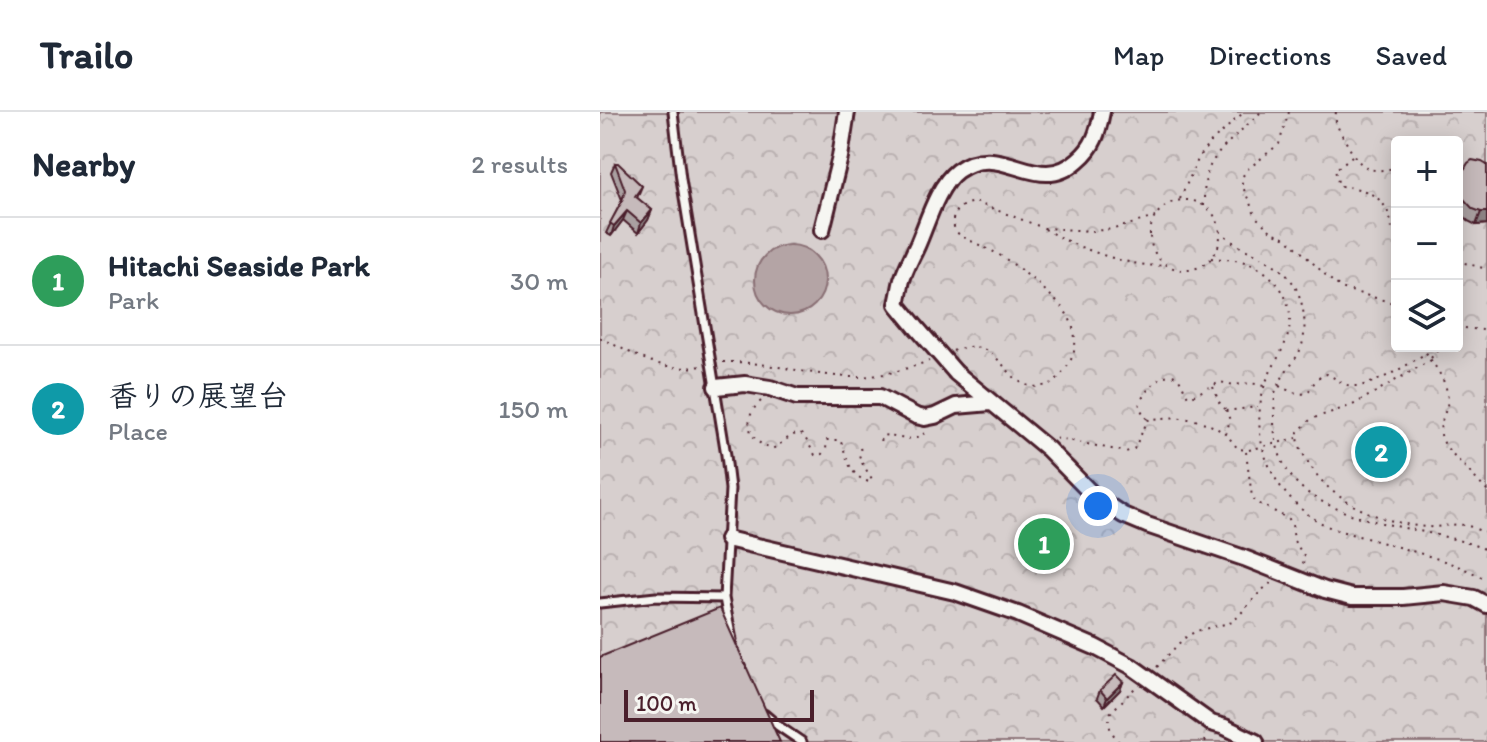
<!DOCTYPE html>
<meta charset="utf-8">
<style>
body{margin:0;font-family:Itim,"Klee One",sans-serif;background:#f6f6f7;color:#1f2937}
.controls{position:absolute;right:24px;top:24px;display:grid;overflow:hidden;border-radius:8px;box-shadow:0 4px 20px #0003}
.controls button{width:72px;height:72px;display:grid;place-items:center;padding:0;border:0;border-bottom:2px solid #e0e1e3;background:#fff;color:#1f2937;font:40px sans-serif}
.scale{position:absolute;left:24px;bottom:20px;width:190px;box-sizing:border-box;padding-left:8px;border:4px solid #4a1f2b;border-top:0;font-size:22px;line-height:28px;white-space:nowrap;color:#4a1f2b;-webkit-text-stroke:6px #f6f6f2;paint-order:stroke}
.you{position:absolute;left:498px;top:394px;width:28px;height:28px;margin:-20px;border:6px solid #fff;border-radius:50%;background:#1a73e8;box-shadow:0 0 0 12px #1a73e833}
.badge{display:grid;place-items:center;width:52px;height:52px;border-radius:50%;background:#2563eb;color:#fff;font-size:26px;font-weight:700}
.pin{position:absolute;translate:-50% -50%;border:4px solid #fff;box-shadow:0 2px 8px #0006}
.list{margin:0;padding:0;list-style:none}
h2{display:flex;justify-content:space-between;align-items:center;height:104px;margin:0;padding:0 32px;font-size:34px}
h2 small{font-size:26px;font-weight:400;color:#747a83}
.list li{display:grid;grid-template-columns:52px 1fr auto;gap:24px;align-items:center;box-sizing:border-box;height:128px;padding:0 32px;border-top:2px solid #e0e1e3}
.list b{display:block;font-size:30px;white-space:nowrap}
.list p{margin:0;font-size:26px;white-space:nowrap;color:#747a83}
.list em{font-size:26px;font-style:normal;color:#747a83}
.icon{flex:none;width:44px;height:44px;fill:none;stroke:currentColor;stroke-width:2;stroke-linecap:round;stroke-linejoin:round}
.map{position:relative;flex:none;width:887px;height:630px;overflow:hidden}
header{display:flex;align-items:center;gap:48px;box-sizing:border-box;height:112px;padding:0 40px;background:#fff;border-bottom:2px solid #e0e1e3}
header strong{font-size:38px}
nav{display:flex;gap:44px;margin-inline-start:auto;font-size:28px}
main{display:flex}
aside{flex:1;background:#fff}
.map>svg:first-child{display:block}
.park{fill:url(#park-crowns);stroke:#90777c;stroke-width:2;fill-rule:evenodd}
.water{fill:#b4a4a5;stroke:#8a6f74;stroke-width:2}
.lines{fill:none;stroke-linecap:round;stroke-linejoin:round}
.lane-casing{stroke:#4a1f2b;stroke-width:13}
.street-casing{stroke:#4a1f2b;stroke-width:20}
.path{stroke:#4a1f2b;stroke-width:2;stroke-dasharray:2 6;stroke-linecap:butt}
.lane{stroke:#f6f6f2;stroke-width:7}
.street{stroke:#f6f6f2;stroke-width:14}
.street-bridge-casing{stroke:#4a1f2b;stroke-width:20;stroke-linecap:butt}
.path-bridge{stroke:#4a1f2b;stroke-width:2;stroke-dasharray:2 6;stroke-linecap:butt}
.street-bridge{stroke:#f6f6f2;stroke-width:14}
.wall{fill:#aaa0a1;stroke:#4a1f2b;stroke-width:2}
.shaded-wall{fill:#8b8283;stroke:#4a1f2b;stroke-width:2}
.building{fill:#c6babb;stroke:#4a1f2b;stroke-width:2}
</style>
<header>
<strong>Trailo</strong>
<nav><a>Map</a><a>Directions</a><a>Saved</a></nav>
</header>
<main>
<aside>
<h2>Nearby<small>2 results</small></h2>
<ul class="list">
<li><span class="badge" style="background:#2e9e5b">1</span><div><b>Hitachi Seaside Park</b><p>Park</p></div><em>30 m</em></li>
<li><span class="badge" style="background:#0f9aa8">2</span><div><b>香りの展望台</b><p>Place</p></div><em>150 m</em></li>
</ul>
</aside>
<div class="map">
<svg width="887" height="630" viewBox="0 0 887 630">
<defs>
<pattern id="park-crowns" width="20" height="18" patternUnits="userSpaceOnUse" patternTransform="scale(2)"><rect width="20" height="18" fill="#d7cfce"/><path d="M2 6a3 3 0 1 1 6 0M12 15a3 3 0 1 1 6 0" fill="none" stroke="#bab1b1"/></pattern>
</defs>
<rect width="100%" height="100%" fill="#efedea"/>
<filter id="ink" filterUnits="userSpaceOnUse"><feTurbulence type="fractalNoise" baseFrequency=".0125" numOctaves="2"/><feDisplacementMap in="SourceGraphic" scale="16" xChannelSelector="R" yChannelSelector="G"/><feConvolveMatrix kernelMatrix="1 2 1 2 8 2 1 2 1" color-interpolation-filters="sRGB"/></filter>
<g filter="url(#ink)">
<!-- park -->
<path class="park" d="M0 0H887V630H0ZM797 30H857V234H797Z"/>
<!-- water -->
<path class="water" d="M155 168a35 35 0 1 1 70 0a35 35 0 1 1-70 0Z"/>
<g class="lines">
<defs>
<path id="lane" d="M73 0 81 67 126 343 130 377 124 486 132 528
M0 491 56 485 124 486
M164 602 177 613 202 630"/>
<path id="street" d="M222 118 240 45 247 0
M316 215 297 192C299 184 300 176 302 168 306 156 312 145 317 134 327 112 337 74 357 59 402 26 436 86 478 48 494 35 498 20 502 0
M356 261 448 337 493 383 523 403 547 413 644 446 725 478 752 485H803L844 481 874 486 887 493
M116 275 145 272 170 276 197 285H280L316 304 325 306 335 304 356 294 391 291
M127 427 355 480 418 502 495 535 531 554 611 611 625 615 656 630"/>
</defs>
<!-- lane casing -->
<use href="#lane" class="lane-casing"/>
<!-- street casing -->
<use href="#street" class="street-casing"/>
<!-- path -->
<path class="path" d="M689 0 679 32 648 57 642 65V73L656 105 672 120 684 125 693 132 734 171 744 177 797 192
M736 0C734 12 740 19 746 30 759 54 768 64 797 55
M752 44 735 58 739 74C767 76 789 85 792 117L797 121
M580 87 600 43 609 32 644 0
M550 123a35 35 0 1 1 70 0a35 35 0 1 1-70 0Z
M604 94C604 81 604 68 609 56 618 36 645 16 661 0
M445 117C471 134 535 158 567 153
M620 119C626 124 632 130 639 134 659 145 679 151 693 171 704 188 708 217 701 236 695 251 682 262 676 278 674 285 675 294 674 302 673 335 684 367 714 385 767 417 831 415 887 438
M611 146C621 147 631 147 641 149 675 158 697 189 688 223 682 243 668 259 663 279 657 303 658 328 668 351 679 379 699 399 725 413 737 419 752 422 766 426 806 438 850 447 887 468
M857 149 887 157
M857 215 882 218 887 221
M0 226C33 241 63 262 101 254
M822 234C830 248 844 264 847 280 852 303 830 310 847 336L887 379
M353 239C363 235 373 233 383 237 406 246 413 280 442 274 450 273 453 271 458 266 466 258 474 245 475 234 476 225 473 212 468 204 459 187 412 149 394 140 381 133 368 129 356 120 348 103 357 93 375 90L444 116 492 119 514 117 555 105
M831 246 841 234
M831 248 753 293 711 307 698 320C697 334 706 348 714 359 737 393 787 412 827 415 839 416 852 411 864 413 871 414 880 419 887 422
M123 250C162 249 197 260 236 264 268 268 299 260 329 249
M679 274C720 294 702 270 727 262 736 266 744 275 756 274 774 274 811 251 826 241
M613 275 619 290 625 297
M161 289C141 306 148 330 172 337 182 332 188 324 199 321L204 324 215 343 222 342 226 337 227 328H240C248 345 248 364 269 370L272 367 262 351 259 343 260 337 266 336
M547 307 539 295C541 282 564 254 578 266 582 270 584 279 588 284H592L620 270 634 273 651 271 664 274
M626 322 630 308 626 299 658 295
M456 327 458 326 526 340 534 337 548 308C573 303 604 305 625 322 630 326 634 332 638 337L649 338
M280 329 283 323C303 326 310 331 328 319
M646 340 652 385 656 390 689 407 692 412 694 429 705 445 702 454
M557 555 583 527 596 519 633 510 661 479 671 471
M519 630C511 620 507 614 510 601L537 574
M605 630 607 623"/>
<!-- lane -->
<use href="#lane" class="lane"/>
<!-- street -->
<use href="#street" class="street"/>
<defs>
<path id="street-bridge" d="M316 215 356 261"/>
</defs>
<!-- street-bridge casing -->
<use href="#street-bridge" class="street-bridge-casing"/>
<!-- path-bridge -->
<path class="path-bridge" d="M649 338 697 326"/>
<!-- street-bridge -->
<use href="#street-bridge" class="street-bridge"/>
</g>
<!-- wall -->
<path class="wall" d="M15 51 42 74 37 86 52 98 48 108 38 121 23 108 11 124 6 121 22 88 11 60Z
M887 53V112L876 113 868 109 857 96V72L859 66Z
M777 334 789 338 785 346 779 347 775 342Z
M523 570 520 578 504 594 497 586 500 578Z"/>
<!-- shaded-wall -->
<path class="shaded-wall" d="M52 98 48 108 38 121 41 111Z
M27 99 23 108 11 124 14 114Z
M881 100H887V112L876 113Z
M789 338 785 346 779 347 781 342Z
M523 570 520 578 504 594 507 586Z"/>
<!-- building -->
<path class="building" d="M872 48 882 50 887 53V100H881L873 97 861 84 859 66 868 51Z
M15 51H18L42 74 35 84 52 98 41 111 27 99 14 114 10 111 22 89 25 78Z
M780 331H786L789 338 786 342H781L777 338V334Z
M120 496 180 630H0V545Z
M516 563 523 570 507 586 500 578Z"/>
</g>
</svg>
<div class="controls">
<button>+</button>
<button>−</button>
<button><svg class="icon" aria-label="layers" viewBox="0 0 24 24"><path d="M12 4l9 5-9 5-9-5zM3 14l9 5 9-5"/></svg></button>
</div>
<div class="scale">100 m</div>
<div class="you"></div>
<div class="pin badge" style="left:444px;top:432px;background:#2e9e5b">1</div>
<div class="pin badge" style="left:781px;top:340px;background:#0f9aa8">2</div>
</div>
</main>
